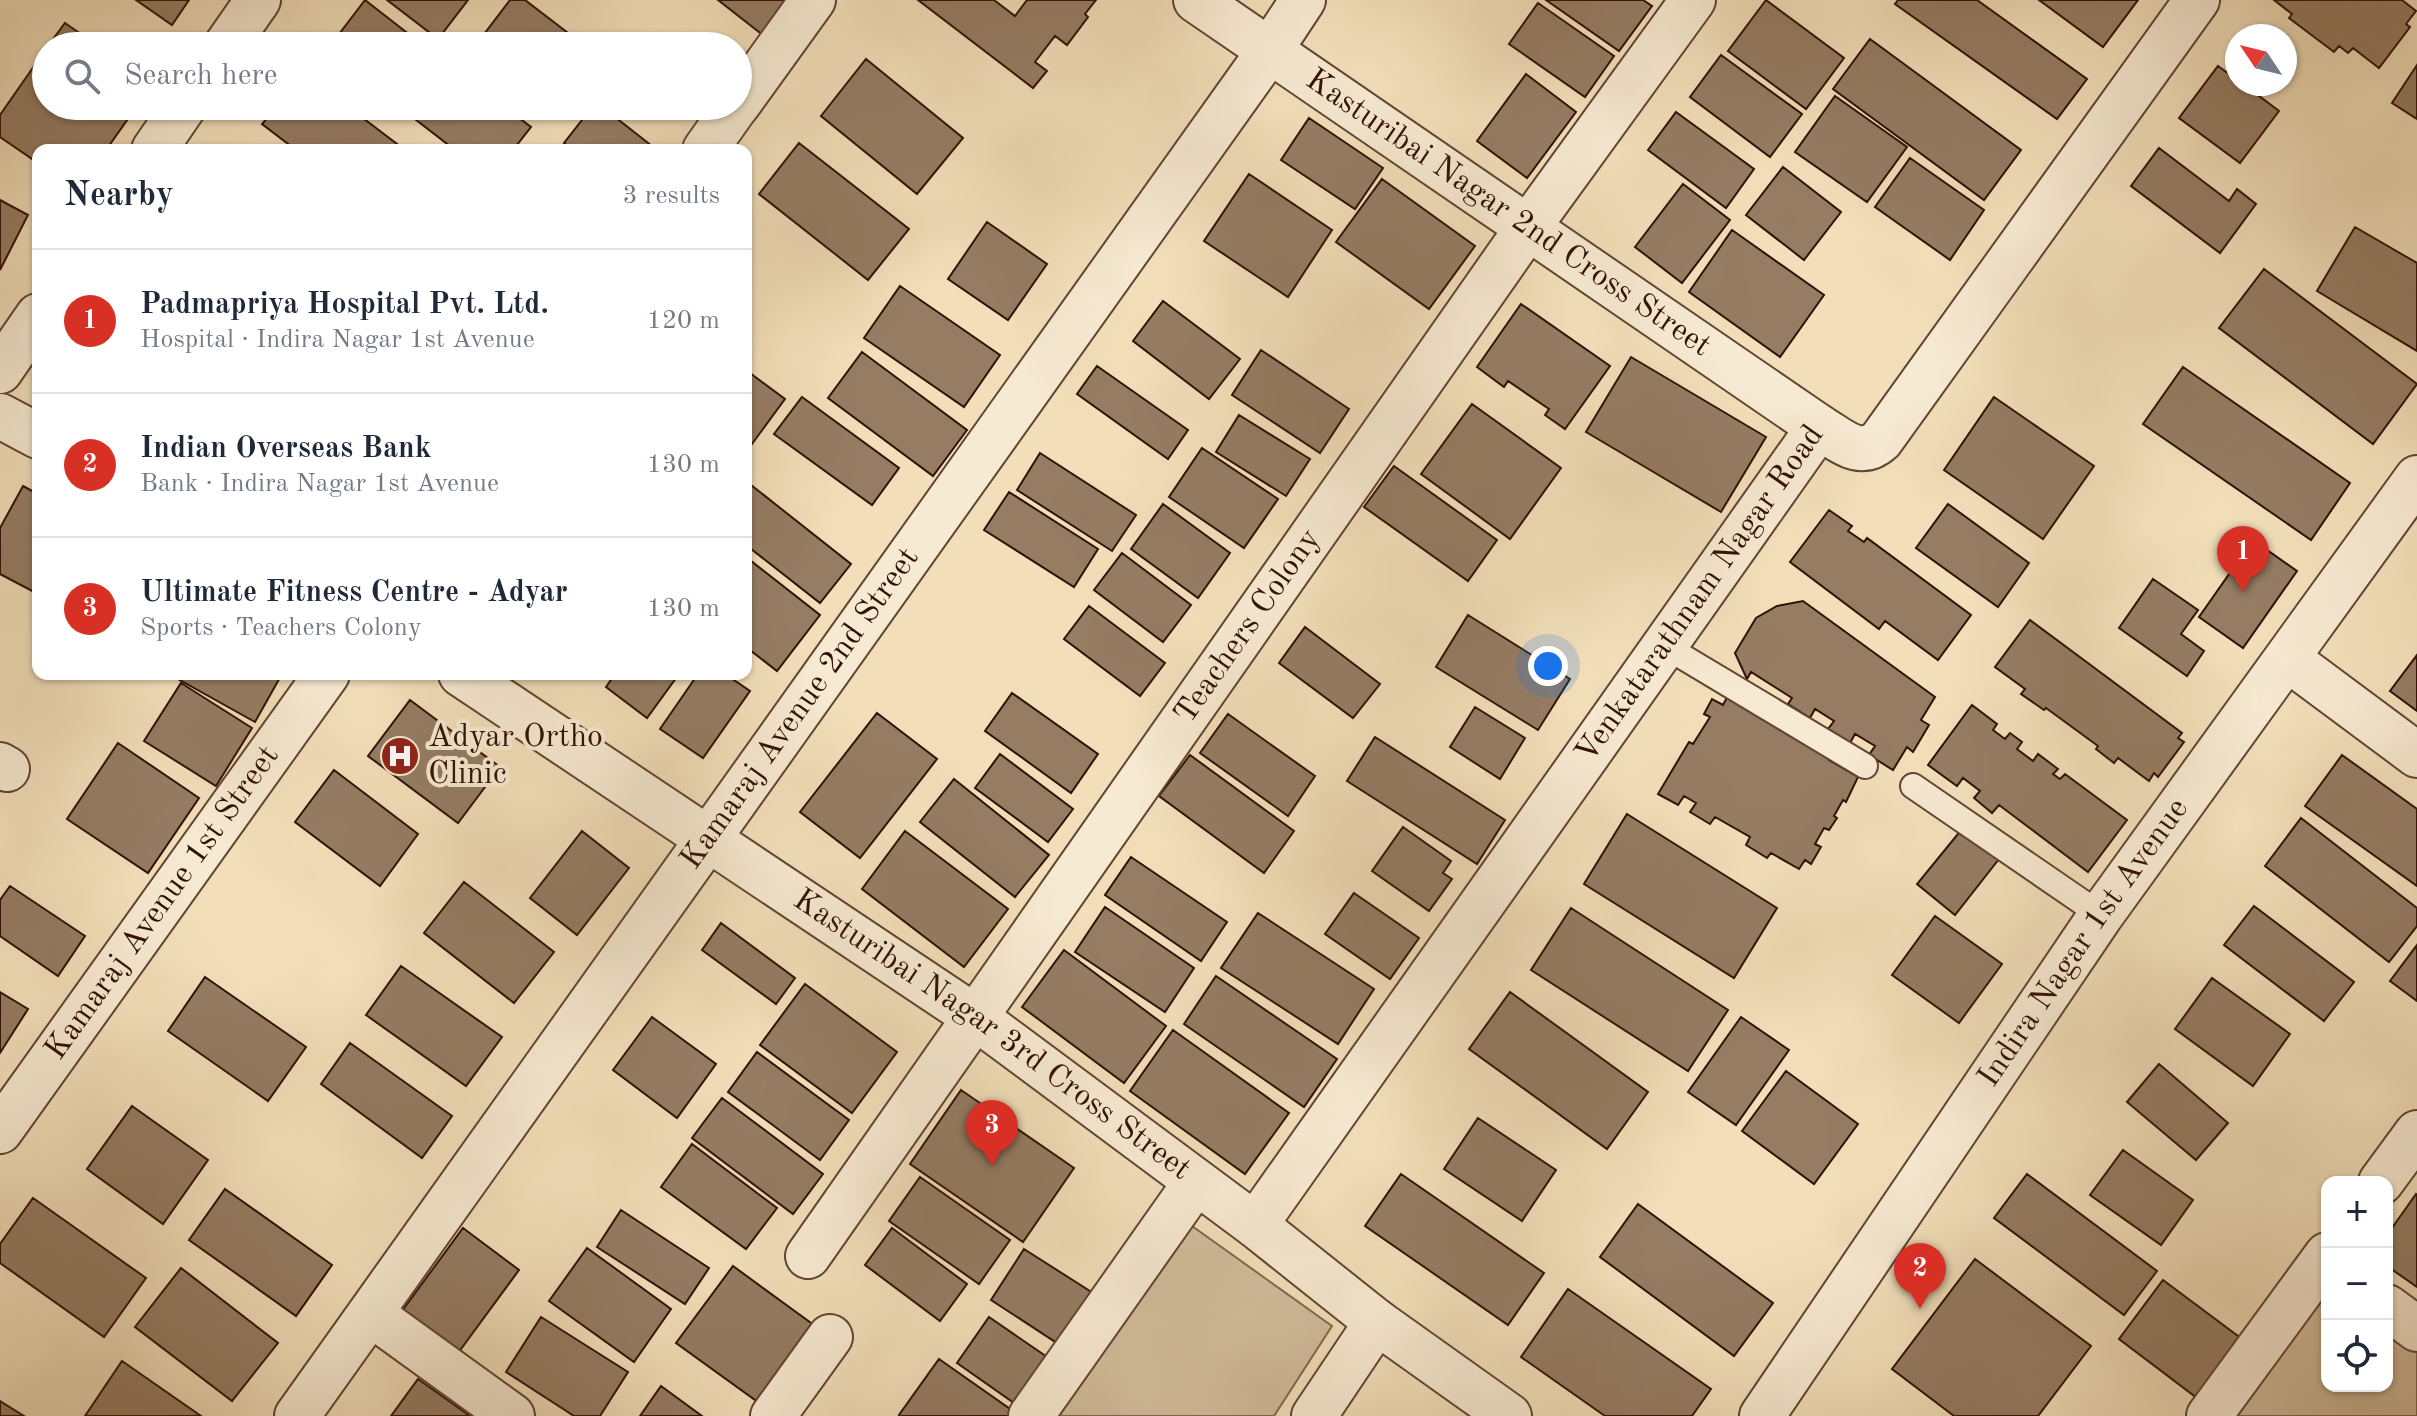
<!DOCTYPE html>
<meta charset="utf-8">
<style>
body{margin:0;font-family:"Old Standard TT",serif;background:#f2f2f3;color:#1f2937}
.controls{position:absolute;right:24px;bottom:24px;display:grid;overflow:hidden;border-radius:16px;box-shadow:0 2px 6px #0004}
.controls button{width:72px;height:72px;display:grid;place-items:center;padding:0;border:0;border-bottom:2px solid #e0e1e3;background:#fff;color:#1f2937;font:40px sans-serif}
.compass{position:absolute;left:2225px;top:24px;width:72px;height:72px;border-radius:50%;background:#fff;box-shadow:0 2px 6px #0004;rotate:305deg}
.you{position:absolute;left:1548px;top:666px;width:28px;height:28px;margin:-20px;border:6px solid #fff;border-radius:50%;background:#1a73e8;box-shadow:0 0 0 12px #1a73e833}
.badge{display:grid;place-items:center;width:52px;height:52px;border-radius:50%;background:#d93025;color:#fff;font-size:26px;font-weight:700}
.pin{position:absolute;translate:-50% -66px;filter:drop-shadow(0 2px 4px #0008)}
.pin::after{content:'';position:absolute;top:42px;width:28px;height:24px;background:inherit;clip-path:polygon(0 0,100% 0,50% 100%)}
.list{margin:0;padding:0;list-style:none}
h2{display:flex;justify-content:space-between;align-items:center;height:104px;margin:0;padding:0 32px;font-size:34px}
h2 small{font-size:26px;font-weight:400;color:#747a83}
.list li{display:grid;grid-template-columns:52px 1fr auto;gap:24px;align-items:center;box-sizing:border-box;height:144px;padding:0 32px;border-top:2px solid #e0e1e3}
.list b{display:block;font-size:30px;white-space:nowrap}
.list p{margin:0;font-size:26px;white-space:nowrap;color:#747a83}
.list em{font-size:26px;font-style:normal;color:#747a83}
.icon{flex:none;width:44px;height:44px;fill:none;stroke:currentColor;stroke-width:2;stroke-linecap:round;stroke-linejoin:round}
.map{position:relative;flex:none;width:2417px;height:1416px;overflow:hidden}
.search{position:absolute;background:#fff;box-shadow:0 2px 6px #0004;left:32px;top:32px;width:720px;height:88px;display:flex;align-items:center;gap:20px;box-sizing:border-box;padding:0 28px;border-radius:44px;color:#747a83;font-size:30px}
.panel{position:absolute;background:#fff;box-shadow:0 2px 6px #0004;left:32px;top:144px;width:720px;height:536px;border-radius:16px}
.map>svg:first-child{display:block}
.green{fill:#d1bc9b;stroke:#816650;stroke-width:2}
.building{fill:#957c63;stroke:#311105;stroke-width:2}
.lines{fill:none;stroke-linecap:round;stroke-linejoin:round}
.service-casing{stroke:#614432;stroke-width:28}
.minor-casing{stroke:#614432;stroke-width:48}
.tertiary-casing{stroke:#614432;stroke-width:48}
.service{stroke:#f7ead2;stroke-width:24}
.minor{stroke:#f7ead2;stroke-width:44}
.tertiary{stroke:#f7ead2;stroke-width:44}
.labels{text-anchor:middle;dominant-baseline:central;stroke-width:8;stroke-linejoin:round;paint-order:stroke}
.street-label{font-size:32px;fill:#311105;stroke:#f7ead2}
.poi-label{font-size:32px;fill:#311105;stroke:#f7ead2;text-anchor:start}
</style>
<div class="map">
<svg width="2417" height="1416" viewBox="0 0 2417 1416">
<rect width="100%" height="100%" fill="#f2dfba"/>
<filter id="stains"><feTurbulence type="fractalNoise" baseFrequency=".0025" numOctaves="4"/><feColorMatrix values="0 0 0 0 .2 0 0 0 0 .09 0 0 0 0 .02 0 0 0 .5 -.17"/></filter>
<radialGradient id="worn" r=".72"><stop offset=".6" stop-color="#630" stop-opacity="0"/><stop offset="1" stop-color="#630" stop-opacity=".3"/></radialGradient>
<!-- green -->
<path class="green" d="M1192 1226 1332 1326 1274 1416H1056Z
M2327 1271V1386H2387V1314L2417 1335V1416H2224Z"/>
<!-- building -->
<path class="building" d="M136 0H189L172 25Z
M365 0 424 46H330Z
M387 0H468L438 39Z
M510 0H525L585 46H475Z
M718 0H805L773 43Z
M918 0H994L1015 16 1027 0H1096L1085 14 1088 17 1067 45 1055 36 1035 62 1047 71 1033 88Z
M1546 0H1643L1652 6 1619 51Z
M1766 0 1844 58 1806 109 1728 51Z
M1898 0H1977L2087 79 2057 119 1895 4Z
M2039 0H2138L2103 47Z
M2274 0H2402L2416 11 2406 24 2410 27 2379 68 2353 48 2348 53 2339 46 2334 52 2289 18 2292 14Z
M1538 3 1614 56 1585 97 1509 44Z
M65 23 98 46H48Z
M1870 39 2021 150 1984 200 1833 89Z
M46 49V106H137L106 150H38V163L0 137V115Z
M1721 55 1802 114 1770 157 1690 97Z
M866 59 963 138 917 194 821 116Z
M2417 65V119L2392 103Z
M2218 66 2237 80V84H2243L2279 111 2240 163 2179 118Z
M1526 74 1576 112 1527 178 1477 141Z
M1835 96 1907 147 1867 202 1795 152Z
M277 106H347L405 150H296L262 124Z
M398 106H503L531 127 513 150H455Z
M593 106H601L657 150H573L564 143Z
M1676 112 1754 169 1726 208 1648 150Z
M1309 118 1383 168 1355 209 1281 160Z
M799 143 909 229 868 280 759 194Z
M2159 148 2229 201 2237 189 2256 204 2220 253 2131 186Z
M1910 158 1984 210 1950 260 1875 207Z
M1783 167 1841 212 1804 260 1746 215Z
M1249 174 1332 230 1288 297 1204 241Z
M1382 179 1475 246 1429 309 1336 242Z
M1683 184 1730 220 1682 283 1635 247Z
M0 200 28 215 0 270Z
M987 222 1047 264 1008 320 948 279Z
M2355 227 2417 263V351L2317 291Z
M1732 230 1824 295 1780 357 1689 292Z
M2264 269 2417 384 2373 444 2219 328Z
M900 286 1000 355 964 407 864 338Z
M1163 301 1240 359 1209 399 1133 341Z
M1521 304 1610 366 1565 429 1545 415 1549 409 1508 381 1504 387 1477 367Z
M1261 350 1349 409 1320 453 1232 395Z
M862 352 967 430 933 476 828 398Z
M1631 357 1766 437 1721 512 1586 432Z
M1097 366 1188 430 1168 459 1077 394Z
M2183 367 2350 483 2311 540 2143 424Z
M746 370 785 399 749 448 746 446Z
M802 397 899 468 872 505 774 434Z
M1994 397 2094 466 2043 539 1944 470Z
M1472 404 1561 468 1510 539 1421 474Z
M1239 415 1310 459 1286 496 1216 452Z
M1202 448 1278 499 1244 548 1169 497Z
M1040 453 1136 515 1112 551 1017 490Z
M1394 466 1497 540 1468 581 1364 507Z
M746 481 851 564 820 603 746 545Z
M23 486 38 494V594L0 574V528Z
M1009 492 1098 549 1074 587 984 530Z
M1163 504 1230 553 1198 598 1131 549Z
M1948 504 2029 563 1998 607 1916 548Z
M1829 510 1852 526 1848 531 1864 542 1867 538 1971 615 1938 660 1885 621 1879 629 1790 562Z
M2253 540 2297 571 2243 648 2199 617Z
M1122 553 1191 605 1163 642 1094 590Z
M746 557 820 615 777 671 746 647Z
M2153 579 2198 610 2181 634 2204 651 2187 676 2119 628Z
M1803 601 1935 697 1921 720 1929 725 1913 752 1907 747 1893 770 1869 755 1875 746 1855 734 1850 743 1828 729 1834 721 1815 709 1810 718 1788 704 1792 698 1751 672 1747 679 1735 653 1756 618 1777 606Z
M1089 606 1165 663 1140 696 1064 639Z
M1468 615 1570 679 1538 730 1436 667Z
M2030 620 2182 733 2178 738 2184 742 2158 777 2154 773 2149 781 2118 758 2114 763 2096 749 2098 746 2046 708 2044 710 2021 694 2025 689 1995 667Z
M1305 627 1380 684 1353 718 1279 663Z
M2417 655V711L2390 691Z
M169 674H282L255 722Z
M615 674H679L647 718 606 687Z
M698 674H725L750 691 703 758 660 729Z
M181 683 252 728 216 786 144 741Z
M1731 690 1833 751 1829 760 1858 777 1846 802 1843 800 1834 816 1837 818 1829 830 1824 828 1815 844 1821 847 1811 864 1805 860 1799 869 1771 853 1767 858 1746 845 1750 837 1715 817 1710 824 1690 812 1696 803 1684 796 1678 805 1658 794 1689 742 1693 744 1710 717 1704 714 1712 699 1723 705Z
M1012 693 1098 754 1071 793 985 731Z
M410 700 500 767 458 823 368 756Z
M1972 705 1997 724 1993 730 2005 739 2010 733 2022 742 2017 749 2033 761 2038 754 2058 769 2053 774 2060 779 2065 774 2127 820 2088 872 1999 805 1992 813 1974 798 1980 791 1963 778 1957 786 1928 765Z
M1475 707 1525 738 1500 779 1450 747Z
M877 713 937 759 860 858 800 812Z
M1228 714 1315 776 1288 816 1200 753Z
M1375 737 1505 820 1477 864 1347 781Z
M118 743 199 798 148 873 67 819Z
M1000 754 1073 809 1048 842 975 788Z
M1190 755 1294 831 1264 873 1159 796Z
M2342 755 2417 809V886L2305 806Z
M334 770 418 834 380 886 295 822Z
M954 779 1049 855 1015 897 920 822Z
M1627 814 1777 908 1734 978 1584 884Z
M2301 818 2417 908V926L2389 962 2265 866Z
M1403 827 1451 861 1443 873 1452 879 1429 911 1372 871Z
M1962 829 1999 859 1955 915 1917 884Z
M582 831 629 868 577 935 530 898Z
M905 831 1008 909 964 967 862 889Z
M1131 857 1227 922 1201 961 1105 895Z
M464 882 554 952 514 1003 424 933Z
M10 886 85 936 58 976 0 936V900Z
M1354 893 1419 938 1390 979 1325 934Z
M2254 906 2354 982 2324 1021 2224 945Z
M1105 907 1194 968 1165 1012 1075 952Z
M1571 908 1728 1010 1688 1071 1531 970Z
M1258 913 1374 989 1338 1044 1221 968Z
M1935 916 2002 964 1959 1023 1892 975Z
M721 923 795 978 776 1004 702 950Z
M2417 945V1001L2390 981Z
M1064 950 1166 1026 1124 1083 1022 1007Z
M401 966 502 1037 466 1086 366 1015Z
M1216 976 1337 1059 1304 1107 1184 1024Z
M205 977 306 1047 268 1101 168 1031Z
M2212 978 2290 1034 2253 1086 2175 1029Z
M805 984 897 1052 852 1113 760 1045Z
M0 992 28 1009 0 1053Z
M1510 992 1648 1092 1607 1149 1469 1049Z
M652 1017 716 1064 677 1118 613 1070Z
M1741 1017 1789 1050 1736 1125 1688 1092Z
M1173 1030 1289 1113 1245 1174 1130 1091Z
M350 1043 452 1116 422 1158 321 1084Z
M757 1052 849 1120 820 1160 728 1092Z
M2159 1064 2228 1123 2196 1160 2127 1102Z
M1786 1071 1858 1124 1814 1184 1742 1131Z
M961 1090 1074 1168 1023 1242 910 1164Z
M722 1098 823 1174 793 1214 692 1138Z
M132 1106 208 1160 163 1224 87 1169Z
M1478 1118 1556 1170 1522 1221 1444 1169Z
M692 1144 777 1208 746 1249 661 1187Z
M2123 1150 2193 1200 2161 1245 2090 1195Z
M1401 1174 1544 1273 1508 1325 1365 1226Z
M2027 1174 2157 1271 2124 1315 1994 1218Z
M920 1177 1010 1240 979 1284 889 1221Z
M225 1189 332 1265 296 1316 189 1240Z
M2416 1194 2417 1195V1287L2387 1266V1235Z
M33 1198 146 1278 104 1337 0 1263V1244Z
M1638 1204 1773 1303 1734 1356 1600 1257Z
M621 1210 709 1268 685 1304 597 1247Z
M463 1228 519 1270 458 1353 402 1311Z
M892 1228 967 1284 940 1321 865 1265Z
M587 1248 671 1309 634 1362 549 1301Z
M1024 1249 1093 1293 1060 1345 991 1300Z
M1975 1259 2091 1346 2038 1416H1954L1892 1369Z
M733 1266 822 1331 766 1408 676 1343Z
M181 1268 278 1343 232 1401 135 1327Z
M2163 1280 2242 1339 2197 1398 2119 1339Z
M1568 1289 1711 1389 1692 1416H1605L1521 1357Z
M541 1317 628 1372 600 1416H574L506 1372Z
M989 1317 1050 1359 1017 1405 957 1363Z
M939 1359 1020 1416H901L899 1415Z
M122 1361 201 1416H85Z
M418 1379 470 1416H391Z
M661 1386 702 1416H640Z
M0 1401 24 1416H0Z"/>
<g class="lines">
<defs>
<path id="service" d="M1663 645 1865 766
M1913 786 2101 915"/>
<g id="minor">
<path id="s1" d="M1196 0 1819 427"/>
<path d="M226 46 258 0"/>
<path d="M738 104 813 0"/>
<path d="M154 150 184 106"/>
<path d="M705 150 736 106"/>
<path d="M0 371 38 316"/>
<path d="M2288 659 2417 755"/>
<path d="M0 765 7 769"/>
<path id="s2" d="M0 1131 327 674"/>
<path d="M2381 1182 2417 1133"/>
<path id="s3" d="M1255 1225 1819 427C1840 439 1859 460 1881 440L2197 0"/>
<path id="s4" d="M808 1256 1529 226 1693 0"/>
<path d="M2387 1307 2417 1329"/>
<path d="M371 1314 512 1416"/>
<path id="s5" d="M297 1416 1270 50 1303 0"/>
<path d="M773 1416 830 1337"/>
<path d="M1031 1416 1196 1182"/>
<path d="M1314 1416 1377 1322"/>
<path d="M2209 1416 2327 1255"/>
</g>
<g id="tertiary">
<path d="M0 416 38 436"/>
<path id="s6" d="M461 674 975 1017 1255 1225 1377 1322 1509 1416"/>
<path id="s7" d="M1762 1416 2101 915 2417 478"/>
</g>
</defs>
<!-- service casing -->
<use href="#service" class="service-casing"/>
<!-- minor casing -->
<use href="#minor" class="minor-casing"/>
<!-- tertiary casing -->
<use href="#tertiary" class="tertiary-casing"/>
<!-- service -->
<use href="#service" class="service"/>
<!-- minor -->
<use href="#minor" class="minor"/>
<!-- tertiary -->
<use href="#tertiary" class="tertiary"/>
</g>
<!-- icons -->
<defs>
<symbol id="hospital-disc" viewBox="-11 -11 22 22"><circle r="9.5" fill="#8f2418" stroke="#f7ead2"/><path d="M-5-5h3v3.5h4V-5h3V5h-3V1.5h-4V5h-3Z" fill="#fff"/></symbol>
</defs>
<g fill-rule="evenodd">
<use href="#hospital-disc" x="378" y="734" width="44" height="44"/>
</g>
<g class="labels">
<!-- street labels -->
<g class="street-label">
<text stroke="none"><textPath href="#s1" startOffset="378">Kasturibai Nagar 2nd Cross Street</textPath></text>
<text stroke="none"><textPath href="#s3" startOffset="772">Venkatarathnam Nagar Road</textPath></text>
<text stroke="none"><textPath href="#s4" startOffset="768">Teachers Colony</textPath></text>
<text stroke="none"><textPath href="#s5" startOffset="868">Kamaraj Avenue 2nd Street</textPath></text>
<text stroke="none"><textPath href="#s2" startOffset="280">Kamaraj Avenue 1st Street</textPath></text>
<text stroke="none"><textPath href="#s7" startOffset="572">Indira Nagar 1st Avenue</textPath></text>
<text stroke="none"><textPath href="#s6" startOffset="642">Kasturibai Nagar 3rd Cross Street</textPath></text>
</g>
<!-- poi labels -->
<g class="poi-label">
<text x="428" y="738">Adyar Ortho<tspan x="428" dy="37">Clinic</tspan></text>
</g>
</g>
<rect width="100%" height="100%" filter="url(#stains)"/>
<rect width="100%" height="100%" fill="url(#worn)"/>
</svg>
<div class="controls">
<button>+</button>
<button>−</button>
<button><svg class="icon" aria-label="locate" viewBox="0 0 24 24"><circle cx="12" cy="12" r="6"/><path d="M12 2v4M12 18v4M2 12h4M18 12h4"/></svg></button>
</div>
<svg class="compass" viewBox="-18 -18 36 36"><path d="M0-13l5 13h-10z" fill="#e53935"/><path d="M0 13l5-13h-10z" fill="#747a83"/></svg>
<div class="you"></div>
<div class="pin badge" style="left:2243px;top:592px">1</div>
<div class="pin badge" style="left:1920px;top:1309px">2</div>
<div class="pin badge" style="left:992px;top:1166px">3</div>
<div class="search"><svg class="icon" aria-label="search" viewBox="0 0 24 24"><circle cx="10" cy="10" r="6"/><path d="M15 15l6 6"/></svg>Search here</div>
<section class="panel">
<h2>Nearby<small>3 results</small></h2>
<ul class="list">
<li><span class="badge">1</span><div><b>Padmapriya Hospital Pvt. Ltd.</b><p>Hospital · Indira Nagar 1st Avenue</p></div><em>120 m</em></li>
<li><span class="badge">2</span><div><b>Indian Overseas Bank</b><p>Bank · Indira Nagar 1st Avenue</p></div><em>130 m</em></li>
<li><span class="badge">3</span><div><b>Ultimate Fitness Centre - Adyar</b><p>Sports · Teachers Colony</p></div><em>130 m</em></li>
</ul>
</section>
</div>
